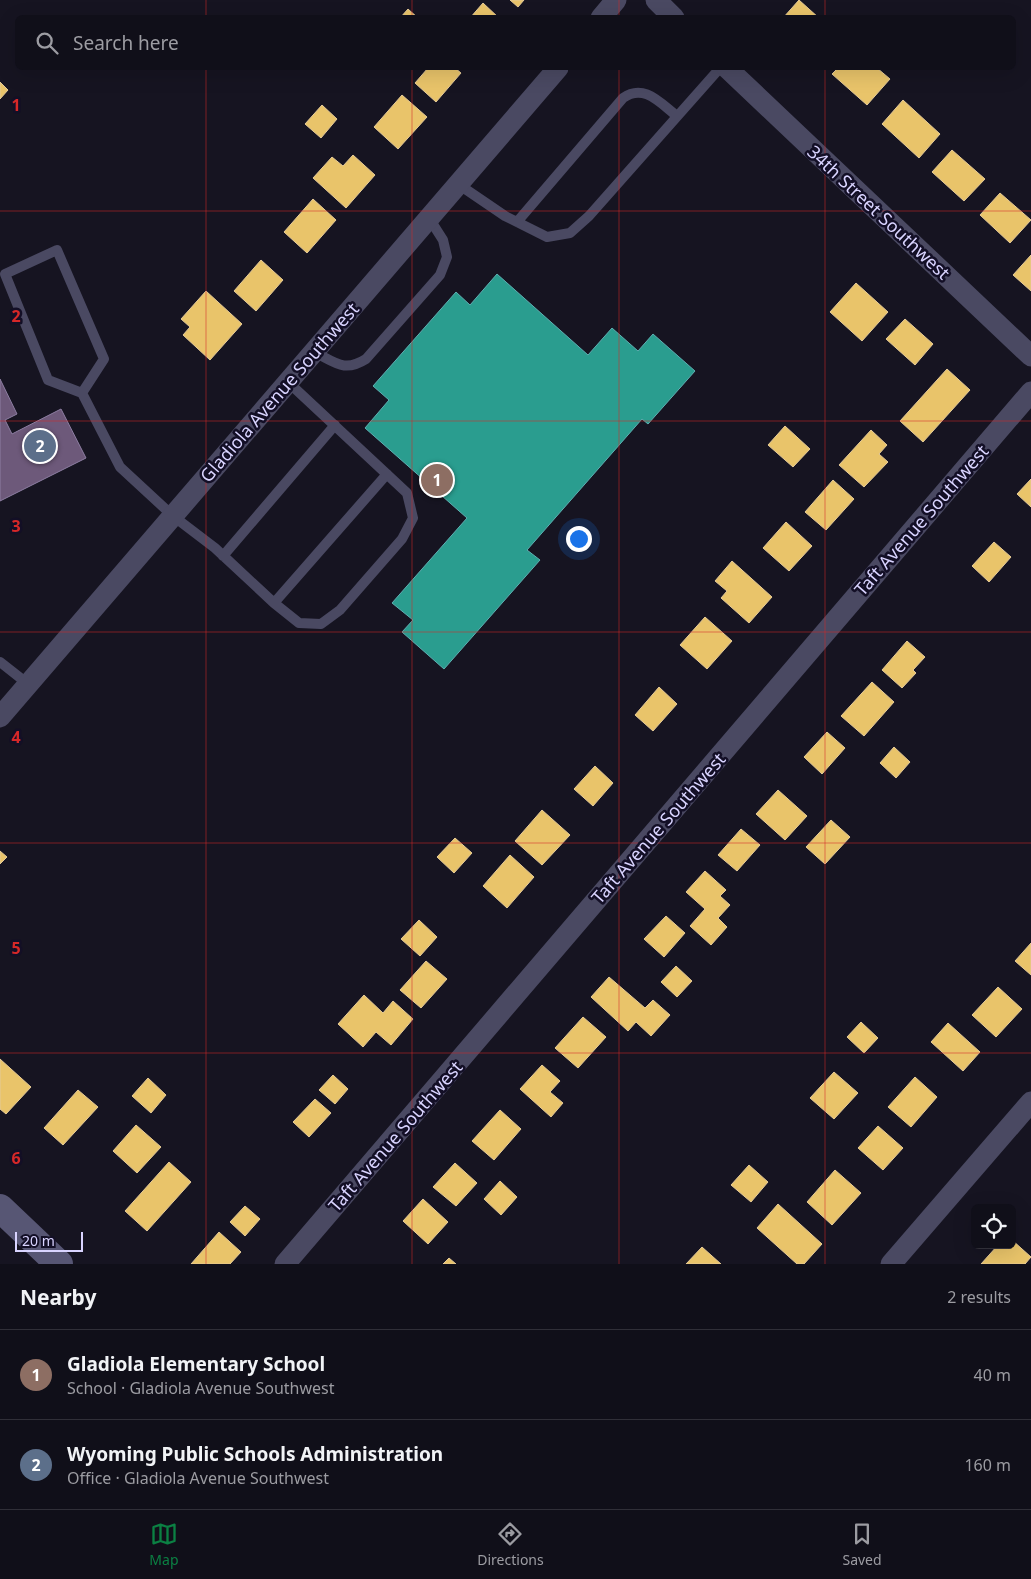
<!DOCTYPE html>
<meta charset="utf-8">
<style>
body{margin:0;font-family:"Noto Sans",sans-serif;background:#1e1d26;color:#f1f3f6}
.controls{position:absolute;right:15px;bottom:15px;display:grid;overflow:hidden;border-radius:8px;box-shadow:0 5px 20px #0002}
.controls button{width:45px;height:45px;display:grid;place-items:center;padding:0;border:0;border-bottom:1px solid #302f38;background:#100f19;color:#f1f3f6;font:25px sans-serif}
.scale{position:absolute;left:15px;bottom:12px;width:68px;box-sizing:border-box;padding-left:5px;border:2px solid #d9d4ff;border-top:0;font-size:14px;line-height:18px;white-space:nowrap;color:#d9d4ff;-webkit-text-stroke:4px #130f26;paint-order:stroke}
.you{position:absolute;left:578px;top:538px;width:18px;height:18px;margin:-12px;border:4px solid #fff;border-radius:50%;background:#1a73e8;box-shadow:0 0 0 8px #1a73e833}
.badge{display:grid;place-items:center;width:32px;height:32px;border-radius:50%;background:#0b8043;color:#fff;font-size:16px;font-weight:700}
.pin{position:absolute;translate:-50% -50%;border:2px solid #fff;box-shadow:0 1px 5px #0006}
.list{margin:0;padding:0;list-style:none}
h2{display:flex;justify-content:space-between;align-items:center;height:65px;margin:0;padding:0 20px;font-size:21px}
h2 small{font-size:16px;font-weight:400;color:#9c9ca2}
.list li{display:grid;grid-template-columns:32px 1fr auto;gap:15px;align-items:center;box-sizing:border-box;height:90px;padding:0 20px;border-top:1px solid #302f38}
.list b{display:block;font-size:19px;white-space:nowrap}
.list p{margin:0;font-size:16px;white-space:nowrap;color:#9c9ca2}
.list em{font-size:16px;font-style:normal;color:#9c9ca2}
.icon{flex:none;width:28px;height:28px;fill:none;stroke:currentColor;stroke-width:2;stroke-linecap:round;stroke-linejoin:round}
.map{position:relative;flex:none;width:1031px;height:1264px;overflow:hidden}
.search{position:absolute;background:#100f19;box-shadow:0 5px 20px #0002;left:15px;right:15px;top:15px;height:55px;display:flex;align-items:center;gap:12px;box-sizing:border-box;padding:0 18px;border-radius:8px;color:#9c9ca2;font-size:19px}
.sheet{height:245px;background:#100f19}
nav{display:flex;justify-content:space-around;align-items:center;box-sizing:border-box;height:70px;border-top:1px solid #302f38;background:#100f19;font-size:14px;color:#9c9ca2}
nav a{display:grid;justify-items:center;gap:2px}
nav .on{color:#0b8043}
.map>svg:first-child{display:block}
.homes{fill:#e9c46a;stroke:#e4c997}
.offices{fill:#6d597a;stroke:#8d7ea2}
.schools{fill:#2a9d8f;stroke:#5eaeb1}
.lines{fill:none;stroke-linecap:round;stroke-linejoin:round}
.lane{stroke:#4a4962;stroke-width:10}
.street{stroke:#4a4962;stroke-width:21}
.secondary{stroke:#575674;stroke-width:28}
.grid{fill:none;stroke:#d62828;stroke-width:1;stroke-opacity:0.55}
.labels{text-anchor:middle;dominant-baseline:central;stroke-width:5;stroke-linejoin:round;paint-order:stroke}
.street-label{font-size:18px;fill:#d9d4ff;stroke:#130f26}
.grid-label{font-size:16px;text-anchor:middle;font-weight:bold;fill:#d62828;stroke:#130f26;stroke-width:5;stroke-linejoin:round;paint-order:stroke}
</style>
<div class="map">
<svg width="1031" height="1264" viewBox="0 0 1031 1264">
<rect width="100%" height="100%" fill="#161421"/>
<!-- homes -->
<path class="homes" d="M510 0H524L518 7Z
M799 0 819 18H783Z
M483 3 499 18H470Z
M408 9 418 18H400Z
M428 68H455L461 73 436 102 415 83Z
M838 68H877L890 79 867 105 832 74Z
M0 82 8 90 0 99Z
M402 95 427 117 398 149 374 127Z
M903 100 940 134 919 158 882 124Z
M322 105 337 119 321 138 305 124Z
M952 150 985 179 964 201 932 172Z
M353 155 375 175 346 208 313 178 332 157 343 166Z
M1000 193 1031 220 1010 243 980 215Z
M313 199 336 220 307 253 284 232Z
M1031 255V291L1013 275Z
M261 260 283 280 256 311 234 291Z
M856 283 888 312 862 341 830 312Z
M206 291 242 324 210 360 183 335 190 327 181 319Z
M905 319 933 344 915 365 886 339Z
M947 369 970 390 923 442 900 421Z
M785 426 810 449 793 467 768 445Z
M871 430 887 445 879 454 888 462 864 487 839 465Z
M1031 479V507L1017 494Z
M833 480 854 499 826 530 805 512Z
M786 522 812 546 789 571 763 548Z
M994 542 1011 557 989 582 972 566Z
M732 561 772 597 749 623 721 598 727 591 715 581Z
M705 617 732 641 707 669 680 645Z
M907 641 925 657 913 670 916 673 902 688 882 670Z
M872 682 894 702 864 736 841 716Z
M659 687 677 704 653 731 635 715Z
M827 732 845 748 822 774 804 757Z
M894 747 910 762 896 778 880 763Z
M595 766 613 783 593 806 574 789Z
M778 790 807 816 785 840 756 814Z
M542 810 570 835 542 865 515 841Z
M831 820 850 837 825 864 806 847Z
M741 829 760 845 737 871 718 855Z
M455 838 472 853 454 873 437 857Z
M0 851 7 857 0 864Z
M510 855 534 877 507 908 483 886Z
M705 871 726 890 720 896 730 905 718 918 727 927 711 945 690 926 705 909 686 892Z
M666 916 685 933 664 957 644 939Z
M419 920 437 937 420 956 401 939Z
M1031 943V975L1015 961Z
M426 961 447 979 421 1008 400 990Z
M676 966 692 981 677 997 661 982Z
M609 977 645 1008 653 1000 670 1015 651 1036 636 1022 628 1031 591 997Z
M998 987 1022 1009 996 1037 972 1015Z
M364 995 383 1013 393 1001 413 1019 391 1045 376 1032 363 1047 338 1024Z
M583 1017 606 1037 578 1068 555 1048Z
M861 1022 878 1038 864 1053 847 1037Z
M948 1023 980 1052 963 1071 931 1042Z
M0 1059 31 1087 6 1114 0 1109Z
M542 1065 560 1081 550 1092 563 1103 551 1117 520 1089Z
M834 1072 858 1093 834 1119 810 1098Z
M333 1075 348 1089 335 1104 319 1090Z
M915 1077 937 1097 911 1127 888 1107Z
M148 1078 166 1095 151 1113 132 1096Z
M78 1090 98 1107 63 1145 44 1128Z
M315 1099 331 1113 309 1137 293 1122Z
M500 1110 521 1129 494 1160 472 1141Z
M136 1125 161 1147 137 1173 113 1151Z
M878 1126 903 1148 883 1170 858 1148Z
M169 1162 191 1182 147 1231 125 1211Z
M455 1163 477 1183 456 1206 433 1187Z
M749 1165 768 1182 751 1202 731 1185Z
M835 1170 861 1193 832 1225 807 1202Z
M500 1181 517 1197 501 1215 484 1199Z
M423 1199 448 1222 428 1244 403 1221Z
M778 1204 822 1244 804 1264H797L757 1228Z
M245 1206 260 1219 245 1236 230 1222Z
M219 1232 241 1252 230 1264H191Z
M1012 1240 1031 1257 1025 1264H981L998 1245H1012Z
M702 1247 721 1264H686Z
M449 1258 456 1264H443Z"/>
<!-- offices -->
<path class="offices" d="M0 379 17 414 5 420 12 434 61 409 86 458 0 501Z"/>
<!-- schools -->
<path class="schools" d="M497 274 588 355 612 328 638 351 653 334 695 371 648 424 642 419 527 550 540 560 444 669 402 632 413 620 392 603 467 518 365 428 389 400 373 386 456 292 470 305Z"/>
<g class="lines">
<!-- lane -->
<path class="lane" d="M458 184 505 216 547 237 570 233 589 216 720 68
M517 222 623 98C644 83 660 103 677 116
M314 352C335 362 344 373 366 359L440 275 447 257 443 240 429 218
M82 393 104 359 57 250 5 274 48 380 82 393 120 467 173 516 215 548 274 603 299 623 321 624 340 610 402 539 413 518 407 493 288 382
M223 556 335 425
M274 603 387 474
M0 662 28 684"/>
<!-- street -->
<path class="street" d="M656 0 674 18
M601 18 616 0
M727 68 1031 356
M0 717 558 68
M285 1264 1031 392
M891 1264 1031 1102"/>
<!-- secondary -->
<path class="secondary" d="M0 1208 59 1264"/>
</g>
<!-- grid -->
<path class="grid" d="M206 0V18M412 0V18M619 0V18M825 0V18M206 68V1264M412 68V1264M619 68V1264M825 68V1264M0 211H1031M0 421H1031M0 632H1031M0 843H1031M0 1053H1031"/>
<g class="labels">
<!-- street labels -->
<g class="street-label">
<text transform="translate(879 212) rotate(43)">34th Street Southwest</text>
<text transform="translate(279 392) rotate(-49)">Gladiola Avenue Southwest</text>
<text transform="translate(921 520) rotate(-49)">Taft Avenue Southwest</text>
<text transform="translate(658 828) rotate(-49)">Taft Avenue Southwest</text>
<text transform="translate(395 1136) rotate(-49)">Taft Avenue Southwest</text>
</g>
</g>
<g class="grid-label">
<text x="16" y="111">1</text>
<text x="16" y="322">2</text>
<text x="16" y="532">3</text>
<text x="16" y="743">4</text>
<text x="16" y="954">5</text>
<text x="16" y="1164">6</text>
</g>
</svg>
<div class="controls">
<button><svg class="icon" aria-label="locate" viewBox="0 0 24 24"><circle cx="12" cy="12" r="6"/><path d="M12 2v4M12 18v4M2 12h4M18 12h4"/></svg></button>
</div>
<div class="scale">20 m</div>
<div class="you"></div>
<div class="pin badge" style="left:437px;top:480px;background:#8d6e63">1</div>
<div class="pin badge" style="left:40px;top:446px;background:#5c6f8a">2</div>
<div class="search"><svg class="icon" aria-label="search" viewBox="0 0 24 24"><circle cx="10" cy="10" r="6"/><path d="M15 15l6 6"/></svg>Search here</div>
</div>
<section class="sheet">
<h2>Nearby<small>2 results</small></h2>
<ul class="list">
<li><span class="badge" style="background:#8d6e63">1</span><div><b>Gladiola Elementary School</b><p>School · Gladiola Avenue Southwest</p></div><em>40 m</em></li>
<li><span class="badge" style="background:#5c6f8a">2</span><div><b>Wyoming Public Schools Administration</b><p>Office · Gladiola Avenue Southwest</p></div><em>160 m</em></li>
</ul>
</section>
<nav>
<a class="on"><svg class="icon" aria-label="map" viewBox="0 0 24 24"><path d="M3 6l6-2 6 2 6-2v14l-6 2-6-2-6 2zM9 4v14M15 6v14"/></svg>Map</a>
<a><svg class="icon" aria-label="directions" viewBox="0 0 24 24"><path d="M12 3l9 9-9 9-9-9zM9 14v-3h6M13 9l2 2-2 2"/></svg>Directions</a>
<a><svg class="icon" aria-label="saved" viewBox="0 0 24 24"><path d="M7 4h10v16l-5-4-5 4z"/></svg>Saved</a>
</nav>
